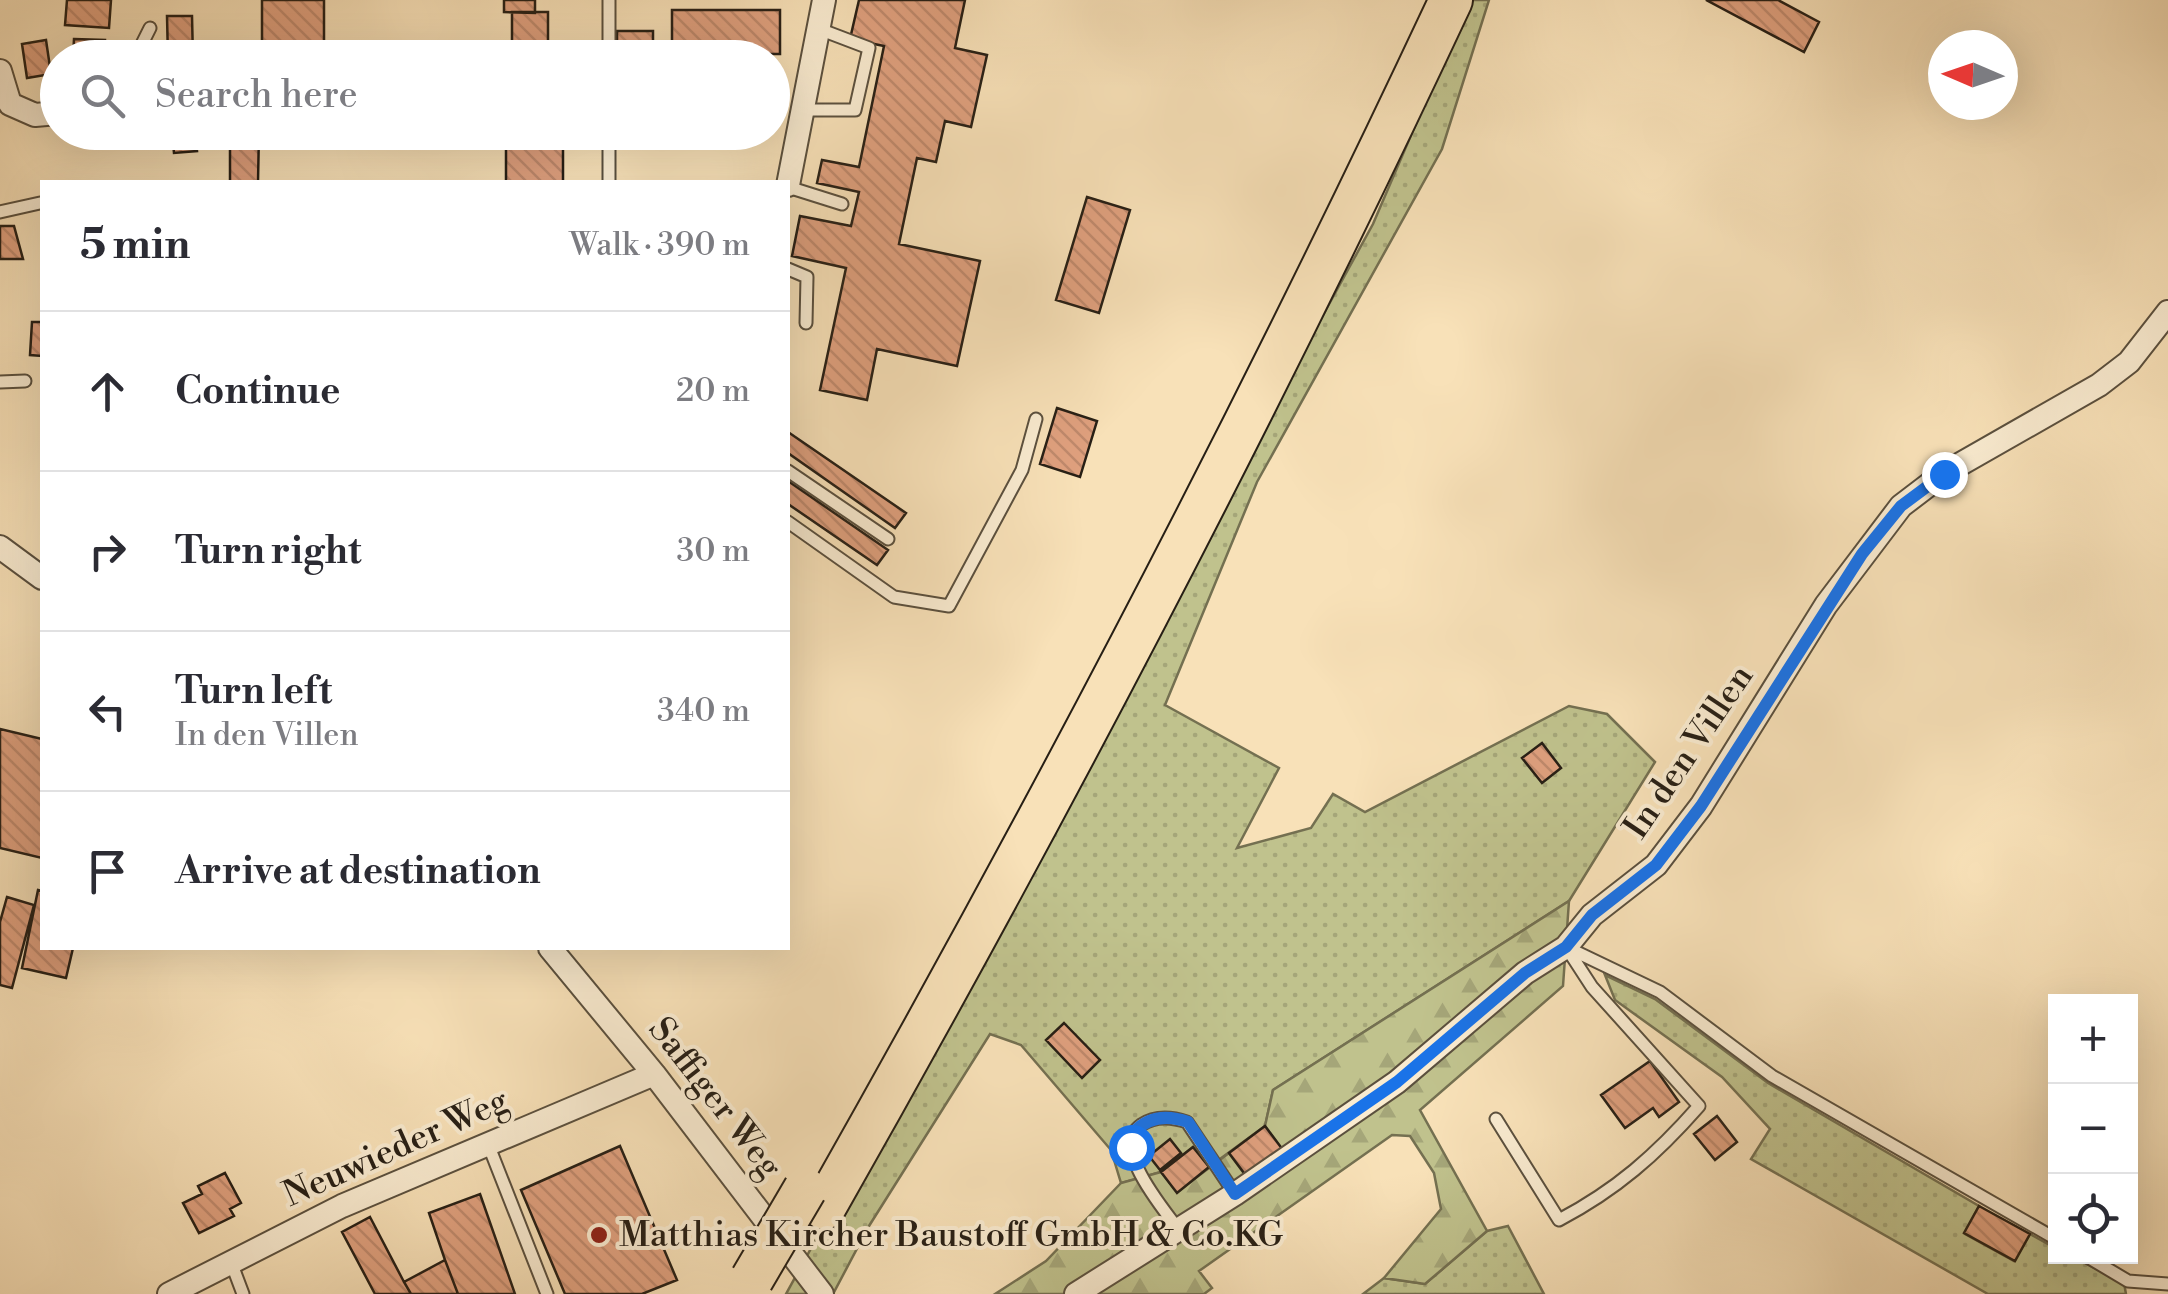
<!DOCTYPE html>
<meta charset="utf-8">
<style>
body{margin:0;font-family:"Libre Bodoni",serif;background:#f7f7f7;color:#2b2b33}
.controls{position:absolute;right:30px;bottom:30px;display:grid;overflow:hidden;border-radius:0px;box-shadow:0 10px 40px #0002}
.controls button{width:90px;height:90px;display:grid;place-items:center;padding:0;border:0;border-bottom:2px solid #e1e1e2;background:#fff;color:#2b2b33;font:50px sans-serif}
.compass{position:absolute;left:1928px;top:30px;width:90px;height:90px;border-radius:50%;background:#fff;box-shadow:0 10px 40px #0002;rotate:272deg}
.stop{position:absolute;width:30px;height:30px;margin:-22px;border:8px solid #1a73e8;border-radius:50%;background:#fff}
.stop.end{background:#1a73e8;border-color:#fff;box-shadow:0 2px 10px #0008}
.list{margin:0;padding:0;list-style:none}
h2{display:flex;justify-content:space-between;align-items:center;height:130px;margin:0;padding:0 40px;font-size:42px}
h2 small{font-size:32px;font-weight:400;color:#7c7c81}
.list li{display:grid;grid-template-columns:65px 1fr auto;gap:30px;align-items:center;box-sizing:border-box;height:160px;padding:0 40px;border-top:2px solid #e1e1e2}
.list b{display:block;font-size:38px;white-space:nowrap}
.list p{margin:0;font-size:32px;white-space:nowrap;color:#7c7c81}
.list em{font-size:32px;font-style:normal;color:#7c7c81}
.icon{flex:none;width:55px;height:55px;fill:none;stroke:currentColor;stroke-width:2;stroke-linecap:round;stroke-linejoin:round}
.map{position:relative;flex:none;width:2168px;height:1294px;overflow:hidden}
.search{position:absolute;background:#fff;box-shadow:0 10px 40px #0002;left:40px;top:40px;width:750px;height:110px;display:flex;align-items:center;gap:25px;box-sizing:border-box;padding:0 35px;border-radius:55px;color:#7c7c81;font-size:38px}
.panel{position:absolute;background:#fff;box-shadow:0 10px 40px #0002;left:40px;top:180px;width:750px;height:770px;border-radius:0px}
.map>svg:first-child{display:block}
.grass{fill:url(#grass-dots);stroke:#747051;stroke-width:2.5}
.forest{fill:url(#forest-firs);stroke:#747051;stroke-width:2.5}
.building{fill:url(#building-back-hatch);stroke:#271f15;stroke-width:2.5}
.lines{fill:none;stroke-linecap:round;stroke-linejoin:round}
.lane-casing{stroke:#5b503e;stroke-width:15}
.street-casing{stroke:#5b503e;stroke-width:26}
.highway-casing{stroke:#271f15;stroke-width:46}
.lane{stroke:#faecd1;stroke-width:11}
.street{stroke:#faecd1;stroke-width:22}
.highway{stroke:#f8e1b8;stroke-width:42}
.highway-bridge-casing{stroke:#271f15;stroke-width:46;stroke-linecap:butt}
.highway-bridge{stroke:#f8e1b8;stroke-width:42}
.route{stroke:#1a73e8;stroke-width:12}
.poi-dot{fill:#8f2418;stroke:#faecd1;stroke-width:4}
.labels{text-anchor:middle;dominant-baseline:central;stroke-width:8;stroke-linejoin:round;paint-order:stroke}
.street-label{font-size:35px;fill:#271f15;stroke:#faecd1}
.poi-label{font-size:35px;fill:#271f15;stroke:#faecd1;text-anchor:start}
</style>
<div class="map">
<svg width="2168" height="1294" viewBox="0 0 2168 1294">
<defs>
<pattern id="grass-dots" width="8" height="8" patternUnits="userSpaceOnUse" patternTransform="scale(2.5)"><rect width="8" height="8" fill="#c0c28d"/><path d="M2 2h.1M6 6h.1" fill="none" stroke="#a5a679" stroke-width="1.8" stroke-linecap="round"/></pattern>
<pattern id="forest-firs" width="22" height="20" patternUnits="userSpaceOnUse" patternTransform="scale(2.5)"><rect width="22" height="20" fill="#c0c28d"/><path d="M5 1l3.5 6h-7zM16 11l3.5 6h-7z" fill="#a5a679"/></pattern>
<pattern id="building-back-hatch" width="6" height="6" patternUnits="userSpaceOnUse" patternTransform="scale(2.5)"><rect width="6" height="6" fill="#dfa07e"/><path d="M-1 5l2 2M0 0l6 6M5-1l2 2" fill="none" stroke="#bf896c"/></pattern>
</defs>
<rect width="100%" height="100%" fill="#f8e1b8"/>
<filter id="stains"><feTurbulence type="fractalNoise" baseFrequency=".002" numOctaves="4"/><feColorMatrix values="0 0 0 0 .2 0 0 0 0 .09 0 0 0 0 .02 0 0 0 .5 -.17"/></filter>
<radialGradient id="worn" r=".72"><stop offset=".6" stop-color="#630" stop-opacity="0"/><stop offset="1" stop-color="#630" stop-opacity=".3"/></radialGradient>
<!-- grass -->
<path class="grass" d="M1469 0H1489L1442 149 1257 482 1165 705 1279 768 1237 848 1311 828 1333 794 1365 812 1569 706 1607 714 1655 762 1569 901 1273 1090 1265 1126 1209 1167 1193 1147 1161 1172 1121 1183 1111 1150 1021 1045 990 1034 869 1226 833 1294H786L1373 224Z
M1605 975 1655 999 1768 1083 1979 1206 1965 1234 2014 1261 2030 1234 2055 1248 2056 1256 2073 1257 2124 1283 2126 1294H1988L1751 1159 1770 1129 1722 1077 1615 1000Z
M1508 1226 1544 1294H1363L1384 1278 1425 1284 1487 1231Z"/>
<!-- forest -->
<path class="forest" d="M1569 901 1563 986 1420 1110 1487 1231 1425 1284 1384 1278 1441 1209 1434 1173 1410 1136 1392 1135 1199 1271 1212 1288 1204 1294H995L1046 1261 1121 1183 1161 1172 1177 1192 1229 1153 1246 1176 1282 1150 1265 1126 1273 1090Z"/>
<!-- building -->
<path class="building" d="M67 0H111L109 28 65 25Z
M262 0H324V58H262Z
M504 0H535V13L504 12Z
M859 0H965L955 48 987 55 971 127 945 121 936 162 917 158 899 244 980 261 957 366 877 349 867 400 820 390 846 268 792 256 800 216 851 226 859 192 817 183 822 160 859 167 884 46 850 39Z
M1706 0H1778L1819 22 1804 52Z
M672 10H780V54H672Z
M512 12H548V53H512Z
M167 16H192L193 58H168Z
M617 31H653V58H617Z
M74 39 105 40 104 58H73Z
M46 40 51 74 27 78 22 44Z
M172 132H195L197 151 174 153Z
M230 132H259L258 182H230Z
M506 132H563V182H506Z
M1087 197 1130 210 1099 313 1056 300Z
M0 226H14L23 259H0Z
M32 322H42V356L30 355Z
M1057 408 1097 421 1080 477 1040 464Z
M788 432 906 513 895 528 788 453Z
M788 481 888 550 877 565 788 504Z
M0 729 42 739V858L0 848Z
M1542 743 1561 768 1542 783 1522 758Z
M38 890 42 891V948H73L66 978 22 968Z
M7 897 34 905 12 988 0 985V922Z
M1064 1023 1100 1060 1082 1078 1046 1040Z
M1650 1061 1679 1102 1659 1117 1653 1108 1625 1128 1601 1095Z
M1717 1116 1737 1142 1715 1160 1694 1134Z
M1265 1126 1283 1150 1247 1177 1229 1153Z
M1170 1139 1181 1153 1160 1170 1149 1156Z
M620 1146 677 1280 642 1294H565L521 1190Z
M1193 1147 1209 1167 1177 1193 1161 1172Z
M225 1173 241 1203 230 1209 234 1216 199 1233 183 1203 202 1194 198 1186Z
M480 1194 515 1294H458L445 1260 429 1213Z
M1979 1206 2030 1234 2015 1261 1964 1233Z
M370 1217 404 1282 411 1294H375L342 1232Z
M445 1260 458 1294H411L404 1282Z"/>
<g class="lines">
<defs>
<path id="lane" d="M609 0V58
M135 58 150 28
M804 110H855L869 48 819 29
M609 132V182
M788 187 842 204
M0 212 40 203
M788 269 807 277 806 323
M0 382 25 381
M788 471 888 539
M788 522 894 597 949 606 1022 470 1036 419
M1566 947 1660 992 1772 1076 2056 1239
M1496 1119 1559 1220C1616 1190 1656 1155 1699 1106L1592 987 1566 947
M488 1144 547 1294
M1178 1229C1163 1208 1110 1147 1141 1125 1156 1115 1172 1117 1187 1122L1235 1194
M2086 1256 2128 1281 2168 1284
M231 1262 243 1294"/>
<path id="street" d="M0 71 10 104 35 115 58 113
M788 185 824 0
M0 547 42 578
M550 948 654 1074 822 1294
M169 1294 342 1206 654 1074
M1076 1294 1235 1194 1397 1082 1525 973 1566 947 1592 915 1656 865 1701 806 1826 605 1901 506 1943 474 2099 385 2129 362 2168 312"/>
<path id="highway" d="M824 1208C1048 813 1258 412 1451 0"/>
</defs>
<!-- lane casing -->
<use href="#lane" class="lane-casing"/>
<!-- street casing -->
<use href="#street" class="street-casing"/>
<!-- highway casing -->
<use href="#highway" class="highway-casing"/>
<!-- lane -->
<use href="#lane" class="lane"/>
<!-- street -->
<use href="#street" class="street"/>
<!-- highway -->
<use href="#highway" class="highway"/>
<defs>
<path id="highway-bridge" d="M752 1279 805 1189"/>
</defs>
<!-- highway-bridge casing -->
<use href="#highway-bridge" class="highway-bridge-casing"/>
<!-- highway-bridge -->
<use href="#highway-bridge" class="highway-bridge"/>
</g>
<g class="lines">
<!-- route -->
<path class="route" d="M1131 1147 1134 1132C1149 1116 1168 1115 1188 1122L1235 1194 1397 1082 1525 973 1566 947 1592 915 1656 865 1701 806 1862 554 1901 506 1944 474"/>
</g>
<!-- markers -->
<circle class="poi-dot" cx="599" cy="1235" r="10"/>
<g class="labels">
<!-- street labels -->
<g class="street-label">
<text transform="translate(1689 752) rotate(-56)">In den Villen</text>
<text transform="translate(715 1098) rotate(52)">Saffiger Weg</text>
<text transform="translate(396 1148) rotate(-24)">Neuwieder Weg</text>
</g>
<!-- poi labels -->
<g class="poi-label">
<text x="619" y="1235">Matthias Kircher Baustoff GmbH &amp; Co.KG</text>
</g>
</g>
<rect width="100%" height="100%" filter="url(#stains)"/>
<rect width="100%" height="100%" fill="url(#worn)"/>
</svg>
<div class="controls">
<button>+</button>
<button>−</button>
<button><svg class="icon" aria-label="locate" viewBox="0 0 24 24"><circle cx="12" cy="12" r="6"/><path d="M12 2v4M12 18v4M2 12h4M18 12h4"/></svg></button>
</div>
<svg class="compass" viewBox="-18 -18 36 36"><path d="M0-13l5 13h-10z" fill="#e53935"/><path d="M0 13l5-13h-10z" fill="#7c7c81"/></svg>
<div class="stop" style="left:1131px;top:1147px"></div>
<div class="stop end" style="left:1944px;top:474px"></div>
<div class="search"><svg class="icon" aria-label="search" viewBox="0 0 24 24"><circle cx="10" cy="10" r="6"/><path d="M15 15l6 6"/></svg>Search here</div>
<section class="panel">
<h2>5 min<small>Walk · 390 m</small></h2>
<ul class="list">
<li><svg class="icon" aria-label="ahead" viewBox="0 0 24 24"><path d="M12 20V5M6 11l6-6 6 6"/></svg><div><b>Continue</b></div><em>20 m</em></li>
<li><svg class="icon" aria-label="right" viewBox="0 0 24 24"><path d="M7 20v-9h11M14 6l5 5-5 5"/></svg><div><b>Turn right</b></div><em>30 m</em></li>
<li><svg class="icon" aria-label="left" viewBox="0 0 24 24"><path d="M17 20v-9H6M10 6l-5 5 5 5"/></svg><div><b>Turn left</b><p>In den Villen</p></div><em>340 m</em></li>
<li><svg class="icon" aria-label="arrive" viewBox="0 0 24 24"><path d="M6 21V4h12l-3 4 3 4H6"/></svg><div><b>Arrive at destination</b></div></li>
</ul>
</section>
</div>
